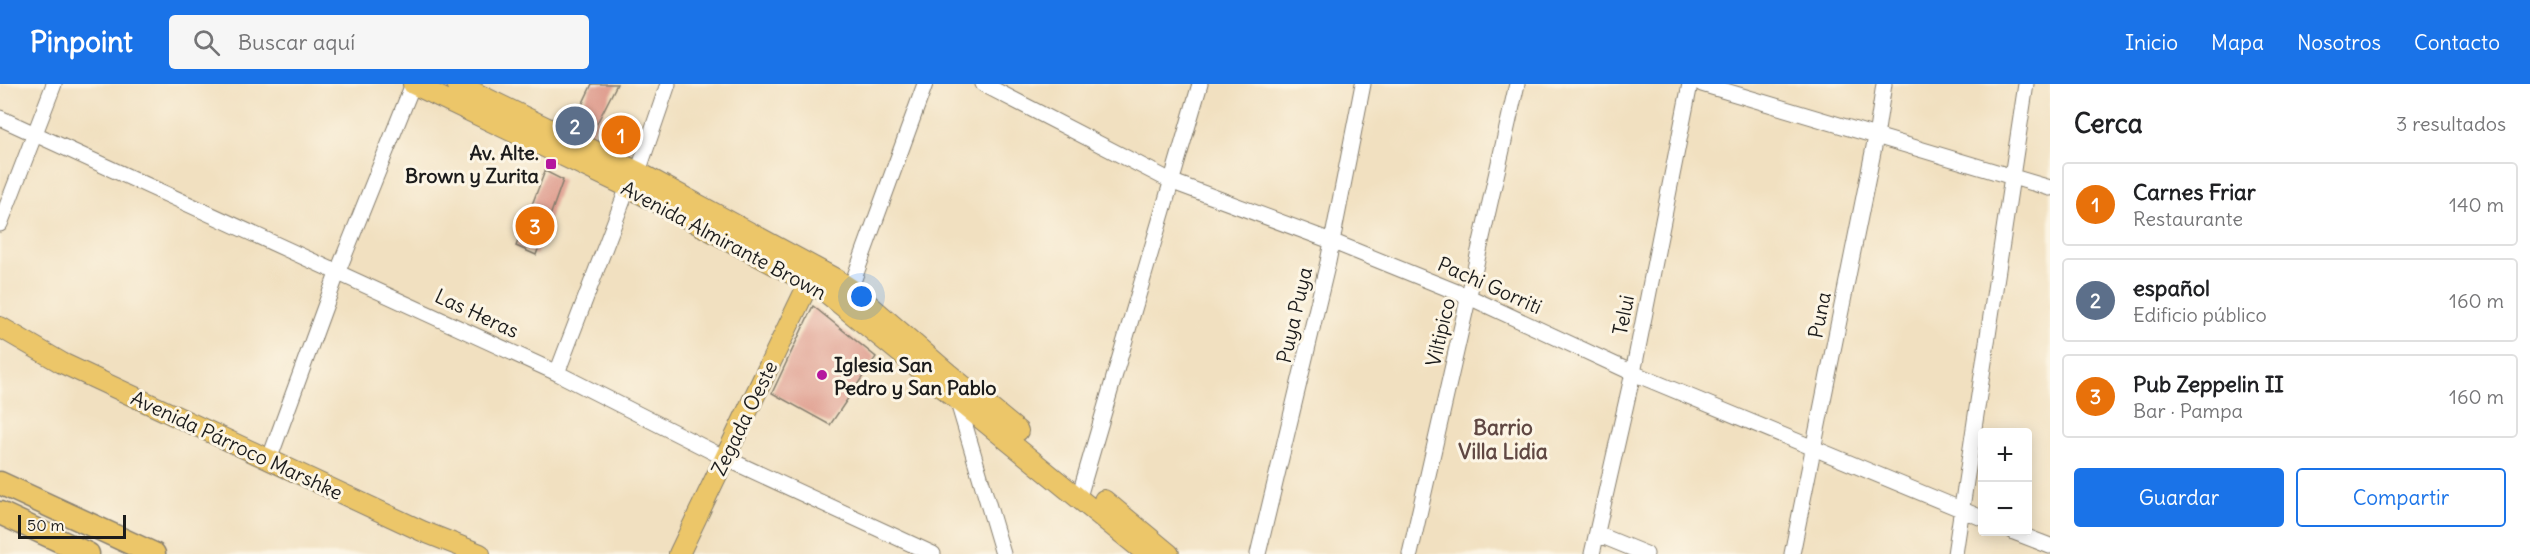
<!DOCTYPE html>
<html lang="es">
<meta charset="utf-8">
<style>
body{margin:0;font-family:Delius,sans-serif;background:#f6f6f6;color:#202124}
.controls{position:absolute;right:18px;bottom:18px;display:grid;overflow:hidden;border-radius:6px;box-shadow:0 3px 15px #0003}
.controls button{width:54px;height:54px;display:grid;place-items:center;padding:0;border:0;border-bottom:2px solid #e0e0e0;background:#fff;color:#202124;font:30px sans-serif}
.scale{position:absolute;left:18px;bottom:15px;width:108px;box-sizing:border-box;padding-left:6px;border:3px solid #1c1c1c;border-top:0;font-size:16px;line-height:21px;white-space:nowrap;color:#1c1c1c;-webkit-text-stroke:4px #fcf5e5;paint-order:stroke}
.you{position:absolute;left:862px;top:213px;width:21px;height:21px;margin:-15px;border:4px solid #fff;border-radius:50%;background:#1a73e8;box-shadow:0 0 0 9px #1a73e833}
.badge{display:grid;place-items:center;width:39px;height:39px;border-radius:50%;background:#1a73e8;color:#fff;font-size:20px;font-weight:700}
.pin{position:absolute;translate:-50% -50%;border:3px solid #fff;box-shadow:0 2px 6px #0006}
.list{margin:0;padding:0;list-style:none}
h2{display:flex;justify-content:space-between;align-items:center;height:78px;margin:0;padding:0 24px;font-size:26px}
h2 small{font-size:20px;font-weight:400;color:#757577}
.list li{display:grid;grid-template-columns:39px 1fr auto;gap:18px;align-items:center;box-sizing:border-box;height:84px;margin:0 12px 12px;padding:0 12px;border:2px solid #e0e0e0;border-radius:6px}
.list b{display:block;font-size:22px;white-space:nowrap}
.list p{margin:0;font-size:20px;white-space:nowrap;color:#757577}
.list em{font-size:20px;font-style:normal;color:#757577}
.actions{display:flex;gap:12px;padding:18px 24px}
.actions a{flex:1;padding:14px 0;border:2px solid #1a73e8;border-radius:6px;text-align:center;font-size:21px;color:#1a73e8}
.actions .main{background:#1a73e8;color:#fff}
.icon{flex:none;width:33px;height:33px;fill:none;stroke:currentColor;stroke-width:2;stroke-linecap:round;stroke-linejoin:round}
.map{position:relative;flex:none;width:2050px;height:470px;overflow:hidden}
header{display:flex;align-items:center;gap:36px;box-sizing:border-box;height:84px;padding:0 30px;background:#1a73e8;color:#fff}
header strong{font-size:28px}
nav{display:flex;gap:33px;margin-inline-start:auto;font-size:21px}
.search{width:420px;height:54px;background:#f6f6f6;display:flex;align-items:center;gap:15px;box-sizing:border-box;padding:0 21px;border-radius:6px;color:#757577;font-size:22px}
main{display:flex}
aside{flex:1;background:#fff}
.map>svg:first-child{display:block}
.building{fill:#de9a8b}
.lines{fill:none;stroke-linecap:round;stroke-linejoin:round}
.minor-casing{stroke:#867e6e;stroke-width:17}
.major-casing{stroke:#867e6e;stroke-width:22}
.highway-casing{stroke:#867e6e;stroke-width:25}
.minor{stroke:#fff;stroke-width:15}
.major{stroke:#ecc669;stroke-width:20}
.highway{stroke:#ecc669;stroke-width:22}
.poi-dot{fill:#b5179e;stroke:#fcf5e5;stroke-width:2}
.labels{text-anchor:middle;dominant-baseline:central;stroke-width:6;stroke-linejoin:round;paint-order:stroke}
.poi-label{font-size:20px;font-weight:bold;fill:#1c1c1c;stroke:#fcf5e5;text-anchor:end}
.street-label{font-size:20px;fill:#1c1c1c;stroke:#fcf5e5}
.neighbourhood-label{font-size:21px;font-weight:bold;fill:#604843;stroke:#fcf5e5}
</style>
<header>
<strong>Pinpoint</strong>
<div class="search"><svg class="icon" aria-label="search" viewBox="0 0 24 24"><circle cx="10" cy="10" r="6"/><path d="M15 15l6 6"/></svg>Buscar aquí</div>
<nav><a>Inicio</a><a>Mapa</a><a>Nosotros</a><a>Contacto</a></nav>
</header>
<main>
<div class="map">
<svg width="2050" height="470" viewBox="0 0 2050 470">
<rect width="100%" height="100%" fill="#fcf5e5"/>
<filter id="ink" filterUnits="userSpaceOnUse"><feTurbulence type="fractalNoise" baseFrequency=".0167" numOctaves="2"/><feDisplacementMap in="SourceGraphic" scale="12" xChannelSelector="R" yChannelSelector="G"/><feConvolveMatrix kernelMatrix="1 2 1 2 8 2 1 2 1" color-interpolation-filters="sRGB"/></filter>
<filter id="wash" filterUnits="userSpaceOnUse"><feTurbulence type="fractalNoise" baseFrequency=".008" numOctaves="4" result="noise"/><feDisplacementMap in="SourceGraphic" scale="24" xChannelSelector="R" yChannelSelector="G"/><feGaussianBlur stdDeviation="1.35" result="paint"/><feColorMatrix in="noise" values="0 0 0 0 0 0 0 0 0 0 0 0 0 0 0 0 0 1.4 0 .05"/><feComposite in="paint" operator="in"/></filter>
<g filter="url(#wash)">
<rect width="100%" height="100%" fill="#f1e0c0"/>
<g id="blocks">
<!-- building -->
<path class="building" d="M592 0H617L590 53 571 44Z
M614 35 637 46 628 69 605 55Z
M545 87 563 96 536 171 516 162Z
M813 222 876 273 830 341 772 309Z"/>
</g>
</g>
<g filter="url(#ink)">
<use href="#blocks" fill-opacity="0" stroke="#867e6e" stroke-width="1.5"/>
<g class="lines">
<defs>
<path id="minor" d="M983 0 1173 98 1331 157 1469 213 1633 289 1982 434
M1702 0 2050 104
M0 34 557 289 725 374 933 470
M0 140 54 0
M847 214 925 0
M557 289 628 103 638 88 668 0
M957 315 1003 470
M269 376 338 187 413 0
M1079 413 1200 0
M2014 448 2050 462
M1597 450 1646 470
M1258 470 1328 178 1363 0
M1410 470 1517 0
M1592 470 1633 289 1690 0
M1792 470 1876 53 1884 0
M1955 470 2026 0"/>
<path id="major" d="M413 0 628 103 824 207 1147 470
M457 0 638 88 834 194 851 205 949 290 1018 347
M0 243 62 279 422 447 480 470
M1104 416 1169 470
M679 470 814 188"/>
<path id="highway" d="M0 399 154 470
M0 429 88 470"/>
</defs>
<!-- minor casing -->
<use href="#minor" class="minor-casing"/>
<!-- major casing -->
<use href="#major" class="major-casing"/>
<!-- highway casing -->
<use href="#highway" class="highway-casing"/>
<!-- minor -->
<use href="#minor" class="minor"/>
<!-- major -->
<use href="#major" class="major"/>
<!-- highway -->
<use href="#highway" class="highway"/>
</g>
</g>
<!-- markers -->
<g class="poi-dot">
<rect x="545" y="74" width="12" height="12" rx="3"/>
<circle cx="822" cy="291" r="6"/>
</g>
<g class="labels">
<!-- poi labels -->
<g class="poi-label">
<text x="539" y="68">Av. Alte.<tspan x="539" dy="23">Brown y Zurita</tspan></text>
<text x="834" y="280" text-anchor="start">Iglesia San<tspan x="834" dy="23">Pedro y San Pablo</tspan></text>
</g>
<!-- street labels -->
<g class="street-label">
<text transform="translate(724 156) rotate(28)">Avenida Almirante Brown</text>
<text transform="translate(1490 201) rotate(24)">Pachi Gorriti</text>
<text transform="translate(477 229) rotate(25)">Las Heras</text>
<text transform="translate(1294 231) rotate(-77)">Puya Puya</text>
<text transform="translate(1623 231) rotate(-79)">Telui</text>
<text transform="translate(1819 231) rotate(-79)">Puna</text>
<text transform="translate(1440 248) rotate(-77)">Viltipico</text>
<text transform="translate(744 334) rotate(-64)">Zegada Oeste</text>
<text transform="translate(237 361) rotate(25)">Avenida Párroco Marshke</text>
</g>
<!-- neighbourhood labels -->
<g class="neighbourhood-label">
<text x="1503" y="343">Barrio<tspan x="1503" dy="24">Villa Lidia</tspan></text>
</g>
</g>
</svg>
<div class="controls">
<button>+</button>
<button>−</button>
</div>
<div class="scale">50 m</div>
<div class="you"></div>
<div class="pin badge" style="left:621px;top:51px;background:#e8710a">1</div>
<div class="pin badge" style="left:575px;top:42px;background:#5c6f8a">2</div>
<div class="pin badge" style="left:535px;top:142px;background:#e8710a">3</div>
</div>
<aside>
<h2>Cerca<small>3 resultados</small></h2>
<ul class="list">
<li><span class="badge" style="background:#e8710a">1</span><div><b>Carnes Friar</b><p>Restaurante</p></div><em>140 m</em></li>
<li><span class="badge" style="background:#5c6f8a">2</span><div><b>español</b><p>Edificio público</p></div><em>160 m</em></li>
<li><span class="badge" style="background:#e8710a">3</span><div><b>Pub Zeppelin II</b><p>Bar · Pampa</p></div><em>160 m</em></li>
</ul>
<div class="actions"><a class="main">Guardar</a><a>Compartir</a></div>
</aside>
</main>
